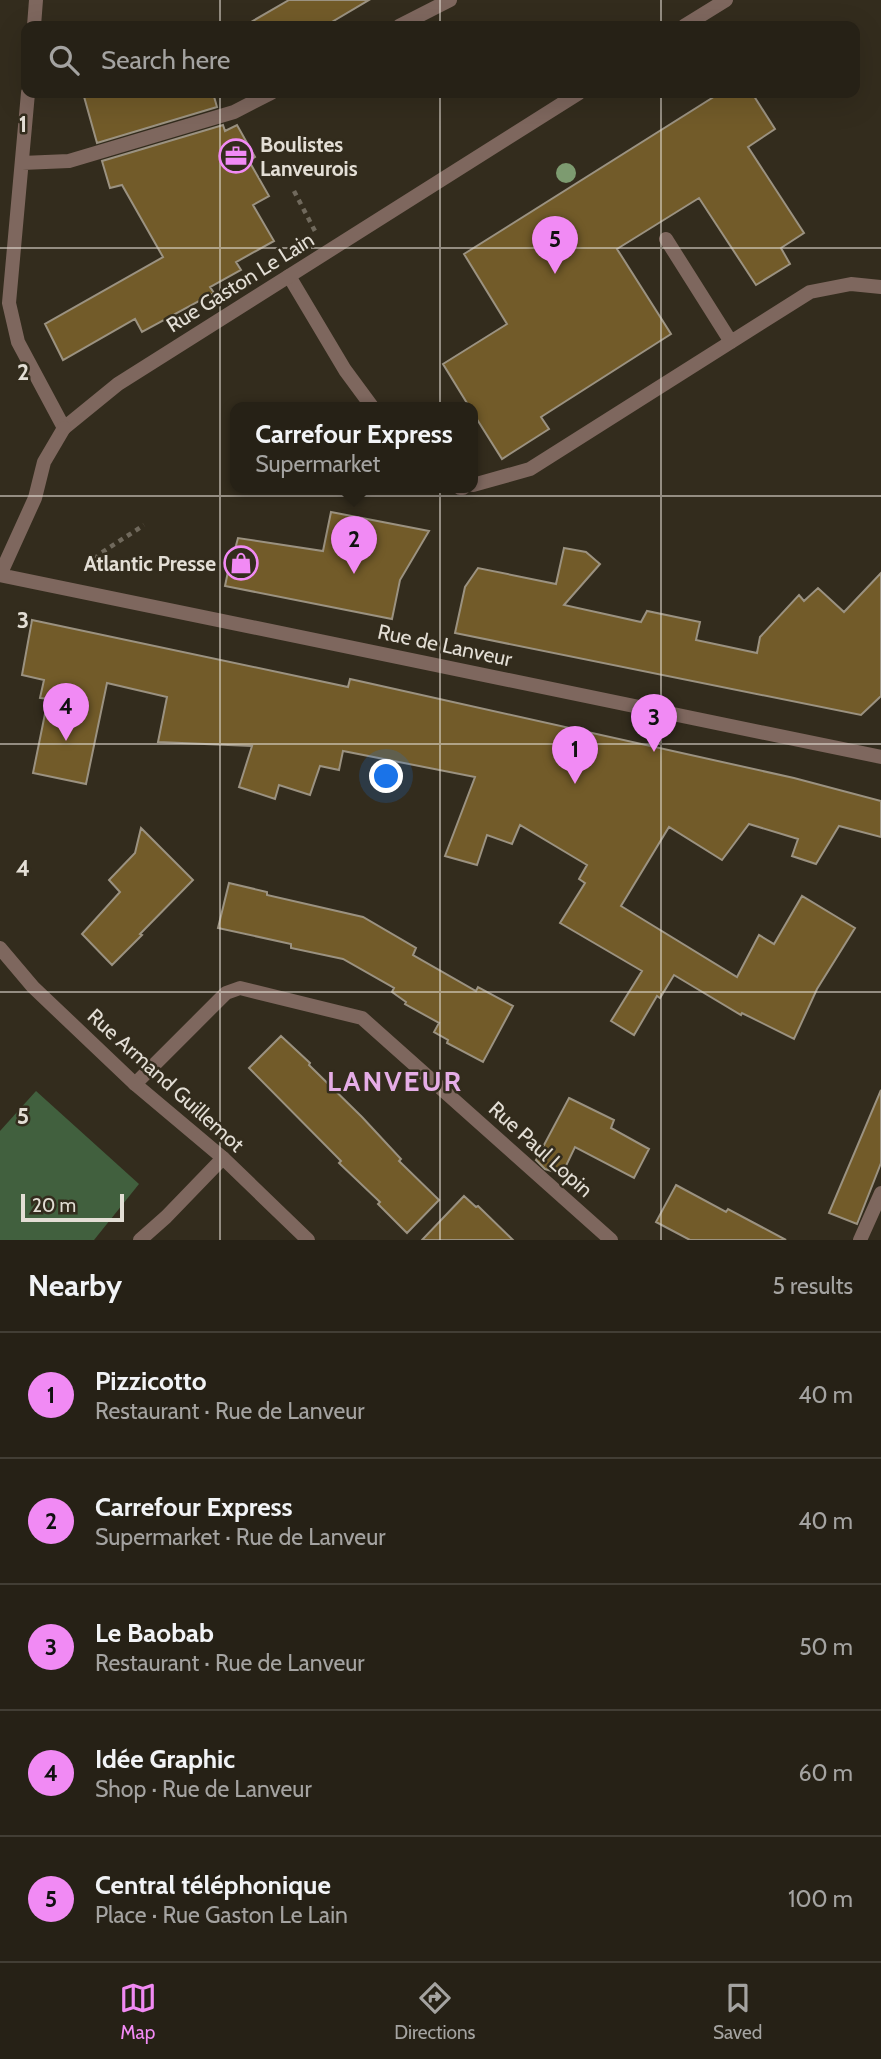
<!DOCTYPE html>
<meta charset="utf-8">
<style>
body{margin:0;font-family:Cabin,sans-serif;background:#2e291f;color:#f1f3f6}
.scale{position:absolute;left:21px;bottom:18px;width:103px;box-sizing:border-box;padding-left:7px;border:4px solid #e3ded5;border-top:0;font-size:19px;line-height:24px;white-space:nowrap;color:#e3ded5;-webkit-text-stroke:5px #332c1d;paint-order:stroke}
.you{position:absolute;left:387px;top:777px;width:24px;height:24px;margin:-18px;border:5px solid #fff;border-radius:50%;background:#1a73e8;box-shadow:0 0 0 10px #1a73e833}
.badge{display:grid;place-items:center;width:46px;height:46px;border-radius:50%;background:#f18af4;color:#111;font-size:23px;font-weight:700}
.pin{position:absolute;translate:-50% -58px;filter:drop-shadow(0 2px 4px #0008)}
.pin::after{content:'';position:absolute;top:37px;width:24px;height:21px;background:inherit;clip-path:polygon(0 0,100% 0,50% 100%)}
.popup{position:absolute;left:230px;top:402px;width:248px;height:91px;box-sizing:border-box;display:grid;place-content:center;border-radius:14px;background:#262116;filter:drop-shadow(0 2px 5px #0005);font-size:23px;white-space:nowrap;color:#a4a3a1}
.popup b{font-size:26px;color:#f1f3f6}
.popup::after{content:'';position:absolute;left:50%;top:100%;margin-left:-14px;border:14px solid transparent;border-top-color:#262116}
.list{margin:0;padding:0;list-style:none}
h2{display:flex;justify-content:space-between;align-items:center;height:91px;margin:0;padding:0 28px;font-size:30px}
h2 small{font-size:23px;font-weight:400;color:#a4a3a1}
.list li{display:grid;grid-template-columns:46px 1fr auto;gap:21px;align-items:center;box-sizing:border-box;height:126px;padding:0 28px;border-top:2px solid #423e35}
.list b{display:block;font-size:26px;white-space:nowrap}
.list p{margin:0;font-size:23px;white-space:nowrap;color:#a4a3a1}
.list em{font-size:23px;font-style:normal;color:#a4a3a1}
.icon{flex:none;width:38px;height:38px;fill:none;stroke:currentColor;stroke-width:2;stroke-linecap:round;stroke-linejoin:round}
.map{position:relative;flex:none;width:881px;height:1240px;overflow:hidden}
.search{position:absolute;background:#262116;box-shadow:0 7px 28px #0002;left:21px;right:21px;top:21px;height:77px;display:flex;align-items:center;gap:18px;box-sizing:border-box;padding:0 24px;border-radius:14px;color:#a4a3a1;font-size:26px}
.sheet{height:721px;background:#262116}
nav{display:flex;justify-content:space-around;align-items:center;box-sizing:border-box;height:98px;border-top:2px solid #423e35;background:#262116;font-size:19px;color:#a4a3a1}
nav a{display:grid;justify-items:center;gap:4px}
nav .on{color:#f18af4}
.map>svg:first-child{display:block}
.green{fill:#41603e}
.building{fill:#725b29;stroke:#9b9281;stroke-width:2}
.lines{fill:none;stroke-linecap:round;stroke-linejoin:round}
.path{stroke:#70695c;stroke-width:4.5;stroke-dasharray:5 5;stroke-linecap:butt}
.service{stroke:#7e675e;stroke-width:14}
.minor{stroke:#7e675e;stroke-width:14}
.tertiary{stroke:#7e675e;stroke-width:14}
.tree{fill:#7d9b70}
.grid{fill:none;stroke:#e3ded5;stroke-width:2;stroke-opacity:0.55}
.labels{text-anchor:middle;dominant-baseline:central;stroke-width:5;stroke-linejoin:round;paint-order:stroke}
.poi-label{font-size:21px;font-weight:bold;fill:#e3ded5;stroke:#332c1d;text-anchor:start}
.street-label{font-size:21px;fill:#e3ded5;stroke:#332c1d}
.district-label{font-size:28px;font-weight:bold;letter-spacing:2px;fill:#e5ade6;stroke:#332c1d}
.grid-label{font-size:23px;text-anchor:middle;font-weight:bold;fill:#e3ded5;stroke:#332c1d;stroke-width:5;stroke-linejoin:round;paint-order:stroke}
</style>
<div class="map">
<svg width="881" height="1240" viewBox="0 0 881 1240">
<rect width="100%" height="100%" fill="#332c1d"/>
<!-- green -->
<path class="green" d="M36 1091 139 1184 94 1240H0V1131Z"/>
<!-- building -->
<path class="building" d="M289 0H369L325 26H244Z
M83 93H213L217 107 97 143Z
M720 93H752L775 129 748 147 804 233 781 248 790 264 756 285 699 198 617 249 671 334 541 417 549 429 502 459 473 413V408H470L443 364 507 324 464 254Z
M223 125 225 131 237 125 255 157 249 161 269 196 253 205 274 241 236 262 241 270 210 287 214 293 142 332 135 319 63 360 45 324 163 257 122 185 110 188 102 161Z
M331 512 429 531 400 580 392 619 225 586 232 552 234 553 238 538 323 551Z
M564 548 586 552 600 564 564 605 641 622 647 611 700 622 696 640 757 653 760 637 799 595 804 601 818 588 844 612 881 573V696L861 715 455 633 465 587 478 568 556 584Z
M32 620 348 687 350 679 794 778 881 801V837L839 826 816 864 792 856 798 839 749 824 722 860 669 827 621 906 737 977 759 935 774 944 802 896 855 928 817 989 794 1039 742 1013 741 1015 674 975 660 998 657 996 634 1035 611 1021 642 971 560 923 585 883 579 879 587 865 520 825 512 844 487 835 477 865 445 856 475 777 343 751 339 770 320 766 310 795 279 785 275 799 239 787 252 746 158 742 167 697 107 683 86 784 33 773 48 699 40 698 44 680 22 675Z
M141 828 193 880 140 934 142 935 112 965 82 934 120 892 109 880 135 853Z
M229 883 267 892V895L363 917 416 948 413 955 476 991 478 987 513 1006 483 1062 447 1043 448 1040 434 1032 439 1023 405 1004 406 1002 392 992 394 988 343 959 291 948V944L218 928Z
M281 1036 310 1063 309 1065 362 1117 401 1159 399 1161 439 1200 407 1233 378 1204 380 1202 339 1163 341 1161 249 1068Z
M881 1090V1163L857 1224 829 1213Z
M569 1098 614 1120 611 1128 649 1149 634 1178 575 1147 562 1174 545 1169 536 1160Z
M676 1185 726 1212 728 1209 786 1240H690L656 1222Z
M464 1196 476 1207 478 1206 513 1240H422Z"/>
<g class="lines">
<!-- path -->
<path class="path" d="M294 191 316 233
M92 569 98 555 144 525"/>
<!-- service -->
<path class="service" d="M666 239 731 342
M289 276 345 370 373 408
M473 485 530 469 810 292 851 284 881 287
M460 488H463
M140 1240 166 1217 223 1158"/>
<!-- minor -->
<path class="minor" d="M34 26 36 0
M399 26 450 0
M684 26 726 0
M28 93 9 303 18 342 64 428 118 384 579 93
M22 163 69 161 234 112 271 93
M135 1084 226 993 240 988 362 1018 611 1240
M860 1240 881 1193"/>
<!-- tertiary -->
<path class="tertiary" d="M0 575 881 757
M0 575 35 498 44 462 64 428
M0 948 33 987 135 1084 223 1158 308 1240"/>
</g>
<!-- trees -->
<circle class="tree" cx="566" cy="173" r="10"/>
<!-- grid -->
<path class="grid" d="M220 0V26M440 0V26M661 0V26M220 93V1240M440 93V1240M661 93V1240M0 248H881M0 496H881M0 744H881M0 992H881"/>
<!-- icons -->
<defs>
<symbol id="office-ring" viewBox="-11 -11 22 22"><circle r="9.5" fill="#332c1d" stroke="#f18af4" stroke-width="1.5"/><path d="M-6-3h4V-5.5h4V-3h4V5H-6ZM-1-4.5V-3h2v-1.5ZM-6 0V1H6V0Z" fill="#f18af4"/></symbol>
<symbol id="shop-ring" viewBox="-11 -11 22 22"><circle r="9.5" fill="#332c1d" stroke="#f18af4" stroke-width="1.5"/><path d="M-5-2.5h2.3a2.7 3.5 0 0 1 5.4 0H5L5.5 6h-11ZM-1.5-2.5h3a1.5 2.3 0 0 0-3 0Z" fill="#f18af4"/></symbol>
</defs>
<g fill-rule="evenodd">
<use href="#office-ring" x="217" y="137" width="38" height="38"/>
<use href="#shop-ring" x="222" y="544" width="38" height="38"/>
</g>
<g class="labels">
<!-- poi labels -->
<g class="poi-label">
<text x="260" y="144">Boulistes<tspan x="260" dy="24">Lanveurois</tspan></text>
<text x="216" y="563" text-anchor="end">Atlantic Presse</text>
</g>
<!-- street labels -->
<g class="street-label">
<text transform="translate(240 282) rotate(-32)">Rue Gaston Le Lain</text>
<text transform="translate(445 645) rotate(12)">Rue de Lanveur</text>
<text transform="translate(166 1080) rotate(42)">Rue Armand Guillemot</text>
<text transform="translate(541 1149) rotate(42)">Rue Paul Lopin</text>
</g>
<!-- district labels -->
<g class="district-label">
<text x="395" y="1081">LANVEUR</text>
</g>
</g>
<g class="grid-label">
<text x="23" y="132">1</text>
<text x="23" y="380">2</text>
<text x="23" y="628">3</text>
<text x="23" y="876">4</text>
<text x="23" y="1124">5</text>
</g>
</svg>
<div class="scale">20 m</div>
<div class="you"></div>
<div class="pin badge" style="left:575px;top:784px">1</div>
<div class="pin badge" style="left:354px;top:574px">2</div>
<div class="popup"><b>Carrefour Express</b>Supermarket</div>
<div class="pin badge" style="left:654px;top:752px">3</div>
<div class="pin badge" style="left:66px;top:741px">4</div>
<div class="pin badge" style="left:555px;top:274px">5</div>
<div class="search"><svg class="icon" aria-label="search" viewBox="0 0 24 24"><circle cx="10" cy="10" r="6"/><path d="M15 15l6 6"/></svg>Search here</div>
</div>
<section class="sheet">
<h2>Nearby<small>5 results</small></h2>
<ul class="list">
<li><span class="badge">1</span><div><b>Pizzicotto</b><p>Restaurant · Rue de Lanveur</p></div><em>40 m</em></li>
<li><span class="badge">2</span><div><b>Carrefour Express</b><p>Supermarket · Rue de Lanveur</p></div><em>40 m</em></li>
<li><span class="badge">3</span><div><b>Le Baobab</b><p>Restaurant · Rue de Lanveur</p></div><em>50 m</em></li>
<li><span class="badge">4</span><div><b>Idée Graphic</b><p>Shop · Rue de Lanveur</p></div><em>60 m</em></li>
<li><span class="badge">5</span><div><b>Central téléphonique</b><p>Place · Rue Gaston Le Lain</p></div><em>100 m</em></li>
</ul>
</section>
<nav>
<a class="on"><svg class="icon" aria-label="map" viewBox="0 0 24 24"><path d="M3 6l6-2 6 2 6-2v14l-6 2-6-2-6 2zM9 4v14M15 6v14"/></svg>Map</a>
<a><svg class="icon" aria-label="directions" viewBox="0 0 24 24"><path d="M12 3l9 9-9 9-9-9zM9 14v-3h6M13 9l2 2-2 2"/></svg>Directions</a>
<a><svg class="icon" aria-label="saved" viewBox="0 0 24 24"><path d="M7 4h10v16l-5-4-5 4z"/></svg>Saved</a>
</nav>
